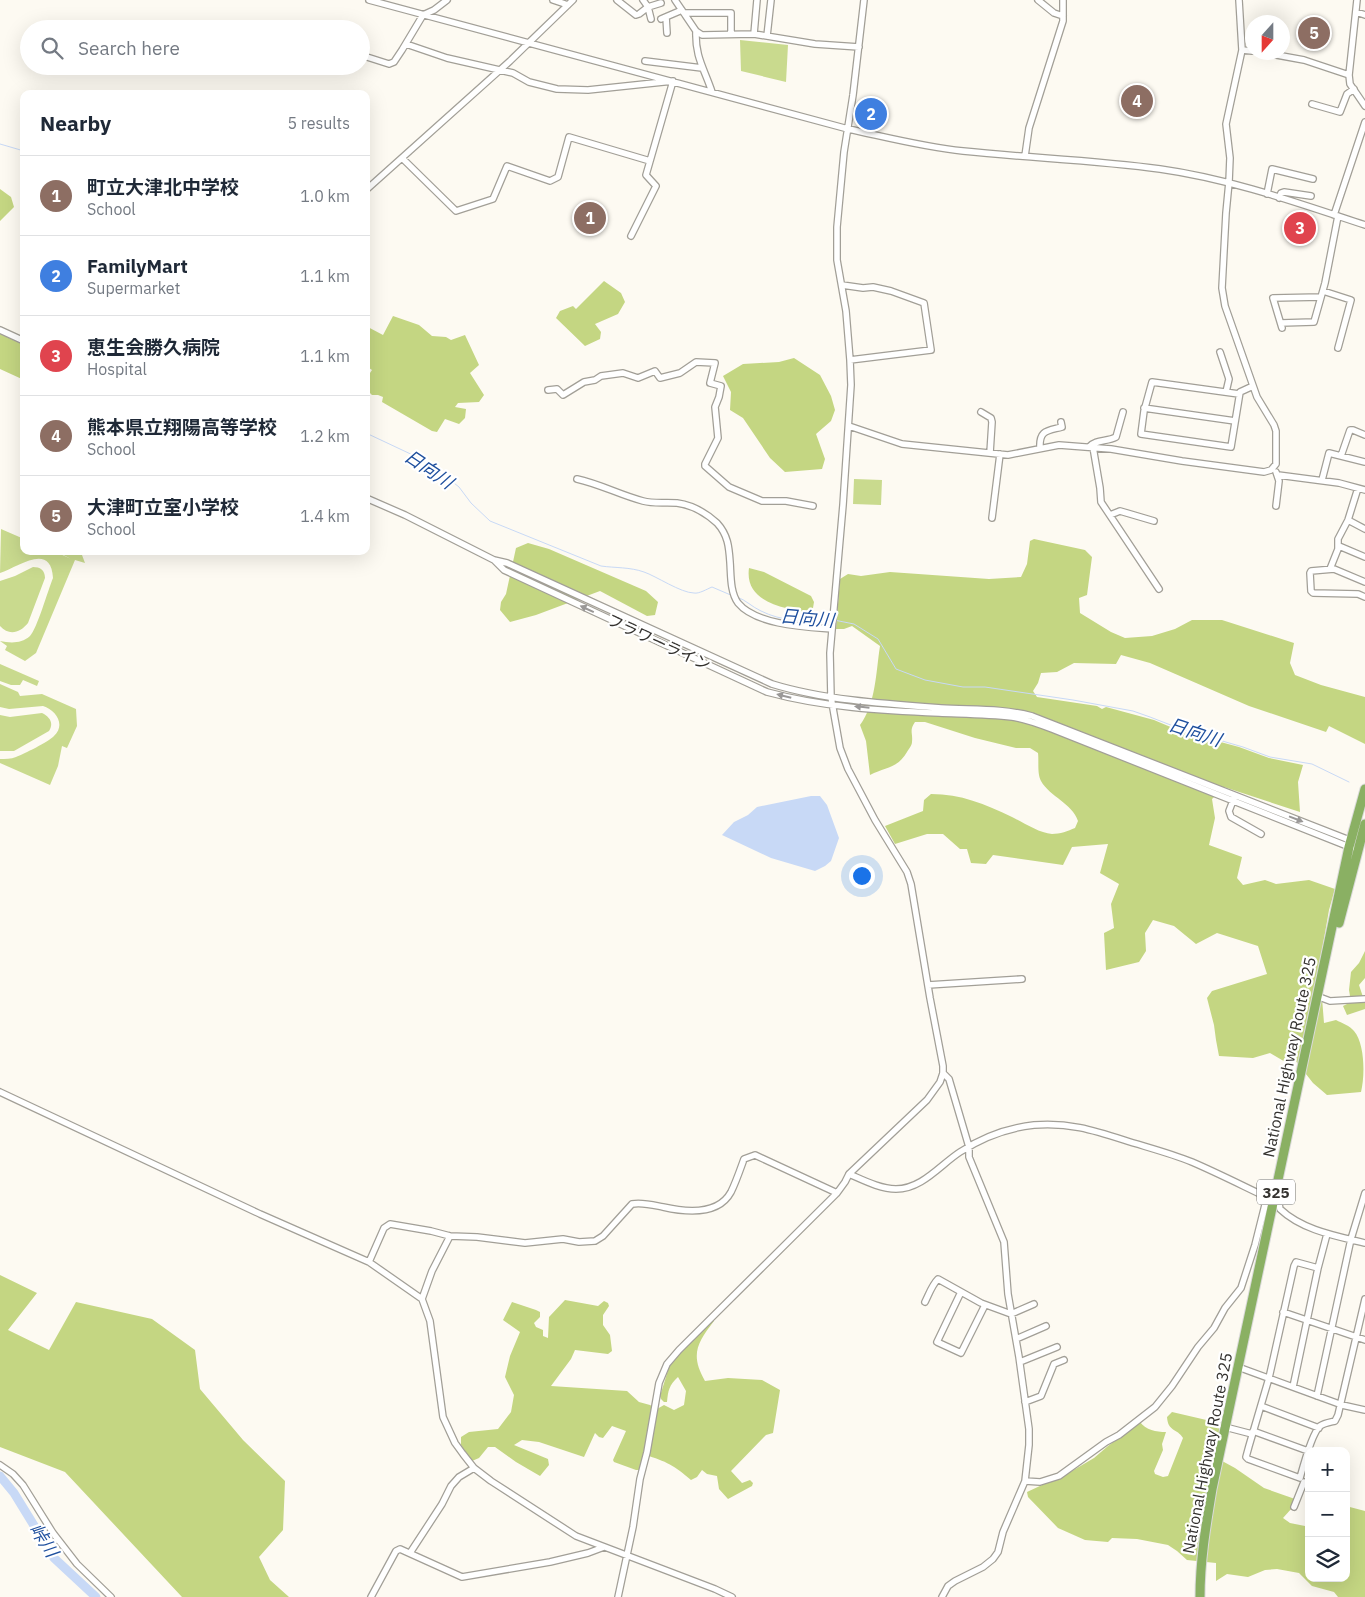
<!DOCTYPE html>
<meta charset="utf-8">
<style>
body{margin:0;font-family:"IBM Plex Sans","Noto Sans JP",sans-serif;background:#f2f2f3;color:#1f2937}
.controls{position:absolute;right:15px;bottom:15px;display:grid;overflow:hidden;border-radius:10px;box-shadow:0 5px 20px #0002}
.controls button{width:45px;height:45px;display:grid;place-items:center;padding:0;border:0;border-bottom:1px solid #e0e1e3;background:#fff;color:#1f2937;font:25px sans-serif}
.compass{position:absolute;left:1245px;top:15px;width:45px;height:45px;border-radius:50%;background:#fff;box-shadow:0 5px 20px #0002;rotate:201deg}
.you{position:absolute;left:861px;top:875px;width:18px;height:18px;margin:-12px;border:4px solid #fff;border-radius:50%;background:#1a73e8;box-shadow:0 0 0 8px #1a73e833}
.badge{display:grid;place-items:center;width:32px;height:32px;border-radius:50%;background:#7431a6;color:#fff;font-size:16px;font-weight:700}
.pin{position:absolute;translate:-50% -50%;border:2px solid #fff;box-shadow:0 1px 5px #0006}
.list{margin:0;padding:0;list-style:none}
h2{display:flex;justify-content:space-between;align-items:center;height:65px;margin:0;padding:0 20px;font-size:21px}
h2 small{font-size:16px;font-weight:400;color:#747a83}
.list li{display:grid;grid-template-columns:32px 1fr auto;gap:15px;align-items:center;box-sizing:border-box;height:80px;padding:0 20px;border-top:1px solid #e0e1e3}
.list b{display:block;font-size:19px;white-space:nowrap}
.list p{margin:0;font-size:16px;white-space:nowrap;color:#747a83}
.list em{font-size:16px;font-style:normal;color:#747a83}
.icon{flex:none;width:28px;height:28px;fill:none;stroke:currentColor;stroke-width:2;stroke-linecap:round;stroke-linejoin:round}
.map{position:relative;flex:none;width:1365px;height:1597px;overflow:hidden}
.search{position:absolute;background:#fff;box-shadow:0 5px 20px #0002;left:20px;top:20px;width:350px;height:55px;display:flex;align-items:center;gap:12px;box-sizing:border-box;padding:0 18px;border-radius:28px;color:#747a83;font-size:19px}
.panel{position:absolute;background:#fff;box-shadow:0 5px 20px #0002;left:20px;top:90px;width:350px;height:465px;border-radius:10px}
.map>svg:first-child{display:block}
.green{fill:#c9da8e}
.forest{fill:#c4d682}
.water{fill:#c8d9f6}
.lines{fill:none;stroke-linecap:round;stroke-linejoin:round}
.stream{stroke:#c8d9f6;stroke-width:1}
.river{stroke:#c8d9f6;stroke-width:9}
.minor-casing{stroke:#a29f97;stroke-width:8}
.highway-casing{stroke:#dadada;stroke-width:11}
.minor{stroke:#fff;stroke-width:5.5}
.highway{stroke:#8ab063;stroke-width:9}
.oneway{fill:#9a9897}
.labels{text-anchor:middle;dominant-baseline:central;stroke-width:4.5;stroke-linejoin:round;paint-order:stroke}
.shield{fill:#fff;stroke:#71706d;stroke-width:1}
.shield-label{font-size:15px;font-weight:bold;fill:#34322f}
.street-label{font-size:16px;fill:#34322f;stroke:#fff}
.water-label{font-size:18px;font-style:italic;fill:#1e4f9e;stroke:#fff}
</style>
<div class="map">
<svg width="1365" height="1597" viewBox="0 0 1365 1597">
<rect width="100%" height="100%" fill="#fdfaf2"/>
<!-- green -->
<path class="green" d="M740 40 788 45 786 82 741 71Z
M854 479 882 480 881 505 853 504Z
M1 529 24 539V551H54L71 559 56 551H72L82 555 85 563 75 560 36 653 25 661 5 650 7 646 0 641C10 643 21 644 30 636 37 629 48 590 53 578 51 541 17 568 0 573Z
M33 567C40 567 45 570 45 578L28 623C20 633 9 636 0 626V581L15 576Z
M0 664 39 681 37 686 23 680 20 685H11L0 681Z
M0 684 18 692 20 696 42 694 76 709 77 726 67 748 62 746 58 766 50 785 0 763V759C5 759 11 759 16 757 24 754 48 742 54 736 66 725 56 710 43 706L9 709 0 707Z
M42 713C50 717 54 723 49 731L14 751H0V715L10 717Z"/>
<!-- forest -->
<path class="forest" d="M0 189 11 197 14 207 0 221Z
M604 281 621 293 625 302 618 314 595 324 601 332 600 339 585 346 556 318 560 311 573 306 576 309Z
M393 316 419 325 432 336 446 337 451 340 465 335 479 365 470 373 484 395 479 402 458 403 455 407 466 409 465 418 459 424 445 419 437 432 432 431 382 402 383 397 378 395H372L366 389V379L372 370 366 366V326L383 335Z
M0 334 24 345V380L0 369Z
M794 358 820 375 831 396 835 410 831 421 816 434 825 459 822 469 785 472 770 458 743 418 730 410 731 392 723 376 743 364 779 362Z
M1034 539 1085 550 1092 557 1087 595 1079 598 1080 613 1111 632 1125 638 1152 636 1175 629 1192 620H1222L1294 643 1290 663 1295 675 1321 685 1365 697V744L1329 726 1326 732 1249 706 1150 663 1121 655 1116 664 1074 663 1057 672 1041 673 1038 683 1033 691 1037 697 1097 706 1102 709 1106 707 1154 720 1180 731 1239 747 1269 758 1303 765 1298 782 1300 812 1224 787 1212 799 1215 818 1209 845 1242 857 1237 878 1243 885 1265 880 1276 884 1309 880 1335 889 1329 910 1318 973 1322 998 1324 1023 1336 1020C1342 1023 1350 1026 1354 1031 1365 1044 1365 1076 1361 1092L1327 1095 1313 1083 1295 1060 1287 1063 1270 1053 1253 1058 1219 1056 1216 1040 1214 1025 1207 998 1212 991 1267 974 1258 946 1217 933 1196 944 1174 926 1153 920 1145 933 1146 951 1139 962 1106 970 1104 933 1114 928 1111 904 1119 884 1100 873 1108 844 1072 847 1063 865 993 855 986 864 971 863 967 849H960L943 834H927L895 844 885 826 923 811 924 800 931 794C961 794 985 804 1012 817 1024 823 1039 833 1052 834 1060 834 1068 831 1075 828L1078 821C1072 803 1050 797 1041 781 1037 774 1039 761 1038 753L1030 748H1016L975 738 925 722H915C909 731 913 732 912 742 912 745 909 749 907 752 897 769 885 767 870 775L866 741 860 725C876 704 876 671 880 646L852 626 844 629H836L840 579 848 574 861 576 890 572 989 579 1021 577 1027 564 1030 541Z
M528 543 549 549 646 591 658 602 655 615 647 616 600 591 536 615 510 622 500 610 501 602 506 594 516 548Z
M749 568 764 572 811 596 814 602 812 614C787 608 744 604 749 568Z
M1365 951V978L1359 985 1363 997H1365V1009L1347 1015 1343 1006 1351 1002 1349 990 1351 972 1359 963Z
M0 1275 37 1293 8 1330 49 1350 76 1302 152 1319 195 1350 200 1389 243 1440 285 1481 283 1530 259 1557 270 1580 289 1597H182L65 1472 0 1447Z
M565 1300 598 1306 604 1301 608 1303 609 1306 603 1315V1325L610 1335 612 1351 608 1354 575 1350 571 1359 551 1386 627 1391 639 1402 650 1405 657 1409 664 1405 674 1410 684 1405 686 1391 678 1377C669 1385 668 1391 667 1402H664L661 1399 660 1396 670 1364 713 1319 714 1321C697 1343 690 1355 705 1381L728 1378 762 1380 780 1390 773 1433 766 1435 731 1471 742 1483 750 1480 753 1483 752 1486 728 1499 719 1489 717 1476 707 1474 702 1470 697 1477 691 1480C675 1466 666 1461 645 1455L640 1470H636L614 1462 613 1460 626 1431 612 1426 603 1438 599 1437 595 1433 584 1457 539 1442 522 1440 514 1445 548 1459 549 1465 540 1476 516 1462 495 1447H488L479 1458 472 1461 461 1445V1437L469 1432 498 1429 511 1412 514 1395 505 1377 510 1356 520 1332 503 1320 512 1302 536 1310 540 1312V1317L534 1323 536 1327 543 1330V1336L548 1338 549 1317Z
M1172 1412 1215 1422 1220 1430 1213 1456 1235 1468 1264 1488 1295 1499 1292 1508 1283 1518 1290 1523 1305 1526 1309 1523V1578H1346V1506L1365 1511V1597H1338L1334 1592 1312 1586 1299 1573 1277 1569 1265 1570 1248 1577 1227 1574 1216 1581V1563L1187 1560 1177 1551 1168 1545 1137 1539 1112 1538 1108 1542 1085 1540 1058 1528 1028 1497 1027 1492 1072 1471 1094 1458 1108 1446 1140 1422C1146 1430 1156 1432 1166 1432L1162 1444 1163 1450 1154 1471 1155 1474 1163 1477 1168 1476 1183 1438C1177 1428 1168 1432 1167 1417Z"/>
<!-- water -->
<path class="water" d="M811 796H820L827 805 839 838 831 861 825 866 815 871 771 858 722 835 734 822 748 815 757 807Z"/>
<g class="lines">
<!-- stream -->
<path class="stream" d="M0 144 24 151
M366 433 417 457 445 476 459 487 471 503 490 521 601 566C615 568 630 567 644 572 656 576 681 593 694 593 699 594 707 589 712 587L733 596
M737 597C746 600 752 607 761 611 781 621 801 621 823 622L828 618 831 619
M834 620 854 624 878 639 896 669 925 680 963 687H985L1073 700 1133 711 1150 717 1181 729 1243 747 1270 757 1312 764 1349 782"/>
<!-- river -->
<path class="river" d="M0 1476 14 1493 54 1558 96 1597"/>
<defs>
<path id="minor" d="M369 0 848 129C886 137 924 147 963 151 1029 158 1095 160 1160 169 1231 179 1298 203 1365 225
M553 0 568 5
M617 0 636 15 639 14 648 7 661 3
M643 0 648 7 651 19
M675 0 696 31 702 35 754 34 815 44 859 47
M864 0 853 95 844 152 837 227V260L846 311 850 360 851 385 843 505 830 653 831 697 840 748 848 769 875 820 907 872 911 884 930 998 943 1066V1073L940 1082 927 1100 849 1174C863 1180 880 1189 896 1189 922 1189 940 1165 960 1152 983 1137 1007 1128 1034 1125 1067 1122 1093 1130 1124 1140 1146 1147 1170 1153 1192 1162 1220 1174 1247 1188 1275 1201L1279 1204 1280 1209C1302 1230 1336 1236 1365 1243
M1038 0 1054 13 1063 16
M1357 0 1349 75 1350 84 1365 106
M1356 12 1365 15
M684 13H731V34
M666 17 667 33
M661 19 682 10
M696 31C695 57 704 68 712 92
M754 34 757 0
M767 36 771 0
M406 44 447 58 513 73 529 82 557 89 588 90 673 81 646 175 656 186 631 236
M1242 50 1252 51
M361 52 367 57 389 64 394 62 402 50 423 15 434 10 447 0
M1260 52 1304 60 1349 75
M645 61 702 68
M1312 104 1340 112 1347 94 1354 89
M1025 156 1029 128 1063 21V0
M402 158 456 211 493 199 507 166 550 181 558 177 569 137 650 161
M366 190 510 61 573 0
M1267 194 1272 169 1313 179
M1279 198 1281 193 1284 192 1311 196
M1334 215 1365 122
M842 285 863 288 873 287 891 291 924 303 931 350 850 360
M1323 291 1351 300 1338 348
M1281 323 1314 322 1325 283 1338 216
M1282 328 1273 298 1321 297
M0 330 24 341
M1220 352 1229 379 1226 392
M548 390 557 389 563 395 584 382 595 380 601 376 623 373 638 378 655 371 660 378 680 373 696 362 715 363 710 383 721 386 719 397 715 407 718 438 705 464V466L729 487 762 501H786L813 506
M1239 394 1152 382 1144 411 1141 434 1231 447 1240 392 1253 386
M1144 408 1235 421
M981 412 991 418 992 422 990 453
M849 426 902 444 1008 455 1059 445 1111 449 1182 461 1264 472 1271 470 1276 464V431L1274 425 1257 397 1225 306 1222 288 1226 213 1229 182 1230 158 1226 124 1242 50 1239 0
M1089 447C1096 439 1107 442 1116 437L1123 412
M1093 447 1100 488 1101 502 1159 589
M1040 448C1039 430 1047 431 1062 427L1061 422
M1341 456 1350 430H1353L1365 435
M1278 475 1339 483 1365 490
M577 479C600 484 620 495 643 501 654 504 665 502 677 503 692 505 706 513 717 523 728 535 729 547 730 562 731 575 730 592 738 603 756 625 806 627 832 629
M1322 480 1329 453 1365 462
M366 498 405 515 494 560 507 563 772 684C824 700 886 704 941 708 972 710 1002 708 1032 716L1352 841
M1276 506 1279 481 1276 472
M1110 515 1120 511 1154 521
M992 518 1000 454
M1348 520 1365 529
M1339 546 1365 557
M494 560 504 570 767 692C822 707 882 711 939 713 963 714 988 714 1012 717 1026 719 1039 724 1052 729L1352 848
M1330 569 1338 549V539L1348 520 1358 488
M1365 582 1334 569 1311 571 1310 573 1311 591 1313 593 1358 594 1365 597
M1234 798 1229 811 1231 817 1261 834
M928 985 1022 979
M1322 998 1330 1001 1365 999
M0 1092 260 1214 369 1262 422 1299 430 1321 443 1417 455 1443 463 1454 474 1468 491 1481 576 1536 715 1589 732 1597
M1327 1234 1318 1268 1296 1262 1294 1266 1269 1378 1249 1446 1246 1457 1248 1459 1300 1478C1303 1467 1312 1433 1320 1426 1324 1423 1331 1422 1335 1421L1338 1415 1365 1299
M369 1262 384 1228 390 1224 431 1231 450 1236 477 1237 525 1243 563 1239 579 1242 595 1241 603 1236 632 1204C642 1202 653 1205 663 1207 685 1212 718 1216 731 1192 736 1182 740 1170 744 1159L755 1155 837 1193
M961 1292 937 1342 961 1353 985 1305
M422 1299 432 1271 450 1236
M925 1302C929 1294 932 1285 938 1279L981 1303 1011 1314 1034 1304
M1283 1312 1365 1340
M1016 1339 1046 1326
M1020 1362 1057 1347
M1238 1367 1342 1405 1365 1410
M1293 1387 1318 1268
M1317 1396 1351 1239 1365 1193
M1025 1402 1041 1396 1054 1364 1064 1360
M1261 1406 1319 1428
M1225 1427 1252 1434
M1253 1431 1308 1451
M0 1465 13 1474 23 1485 53 1533 77 1564 111 1597
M1025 1481 1040 1482 1059 1476 1106 1442 1119 1435 1155 1407 1172 1386 1198 1347 1214 1328 1225 1308 1241 1288 1255 1245 1267 1197
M1294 1507 1304 1482
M410 1553 442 1504 451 1486 459 1477 474 1468
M371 1597 396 1551 400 1549 462 1577 550 1562 588 1553 604 1547
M618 1597 633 1527 640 1479 647 1452 659 1383 667 1364 679 1350 837 1193 845 1182 849 1174
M942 1597 948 1586 955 1581 983 1567 993 1559 998 1552 1003 1532 1025 1481 1029 1445V1429L1019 1357 1008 1294 1004 1242 969 1157V1147L949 1079 943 1073"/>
<path id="highway" d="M1339 923 1365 824
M1200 1597C1200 1560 1206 1525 1212 1489L1349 847 1365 789"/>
</defs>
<!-- minor casing -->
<use href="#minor" class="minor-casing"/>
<!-- highway casing -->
<use href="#highway" class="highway-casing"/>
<!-- minor -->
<use href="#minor" class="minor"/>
<!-- highway -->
<use href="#highway" class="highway"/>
</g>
<!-- one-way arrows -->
<defs><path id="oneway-solid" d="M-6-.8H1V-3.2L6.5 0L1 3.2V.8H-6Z" transform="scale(1.25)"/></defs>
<g class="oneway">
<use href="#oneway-solid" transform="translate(587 609) rotate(-155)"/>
<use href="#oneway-solid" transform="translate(784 696) rotate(-166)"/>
<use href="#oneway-solid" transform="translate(862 707) rotate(-174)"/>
<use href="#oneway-solid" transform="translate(1296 819) rotate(21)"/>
</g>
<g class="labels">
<!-- shield labels -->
<rect class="shield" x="1257" y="1179.5" width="38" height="25" rx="4"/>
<g class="shield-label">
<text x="1276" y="1192">325</text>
</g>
<!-- street labels -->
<g class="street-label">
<text transform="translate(659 642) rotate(25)">フラワーライン</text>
<text transform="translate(1289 1057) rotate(-78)">National Highway Route 325</text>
<text transform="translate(1207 1453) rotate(-79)">National Highway Route 325</text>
</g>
<!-- water labels -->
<g class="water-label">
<text transform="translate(429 469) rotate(34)">日向川</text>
<text transform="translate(807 618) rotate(5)">日向川</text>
<text transform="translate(1195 732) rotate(18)">日向川</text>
<text transform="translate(44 1540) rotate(57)">峠川</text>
</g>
</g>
</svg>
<div class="controls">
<button>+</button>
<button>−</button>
<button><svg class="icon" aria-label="layers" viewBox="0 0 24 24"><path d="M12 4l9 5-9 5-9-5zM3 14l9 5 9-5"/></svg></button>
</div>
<svg class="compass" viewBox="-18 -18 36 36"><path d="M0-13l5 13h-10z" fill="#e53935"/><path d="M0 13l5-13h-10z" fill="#747a83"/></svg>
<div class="you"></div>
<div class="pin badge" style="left:590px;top:218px;background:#8d6e63">1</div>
<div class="pin badge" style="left:871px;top:114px;background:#3f7fe0">2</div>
<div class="pin badge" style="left:1300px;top:228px;background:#e0444e">3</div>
<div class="pin badge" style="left:1137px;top:101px;background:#8d6e63">4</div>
<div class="pin badge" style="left:1314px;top:33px;background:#8d6e63">5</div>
<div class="search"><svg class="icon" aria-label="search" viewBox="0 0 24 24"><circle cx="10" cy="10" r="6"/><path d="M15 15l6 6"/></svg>Search here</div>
<section class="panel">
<h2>Nearby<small>5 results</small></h2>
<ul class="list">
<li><span class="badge" style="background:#8d6e63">1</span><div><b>町立大津北中学校</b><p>School</p></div><em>1.0 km</em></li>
<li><span class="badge" style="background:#3f7fe0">2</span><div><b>FamilyMart</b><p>Supermarket</p></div><em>1.1 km</em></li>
<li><span class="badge" style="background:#e0444e">3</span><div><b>恵生会勝久病院</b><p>Hospital</p></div><em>1.1 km</em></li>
<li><span class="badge" style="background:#8d6e63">4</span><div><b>熊本県立翔陽高等学校</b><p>School</p></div><em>1.2 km</em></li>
<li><span class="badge" style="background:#8d6e63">5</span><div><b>大津町立室小学校</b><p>School</p></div><em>1.4 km</em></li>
</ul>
</section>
</div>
